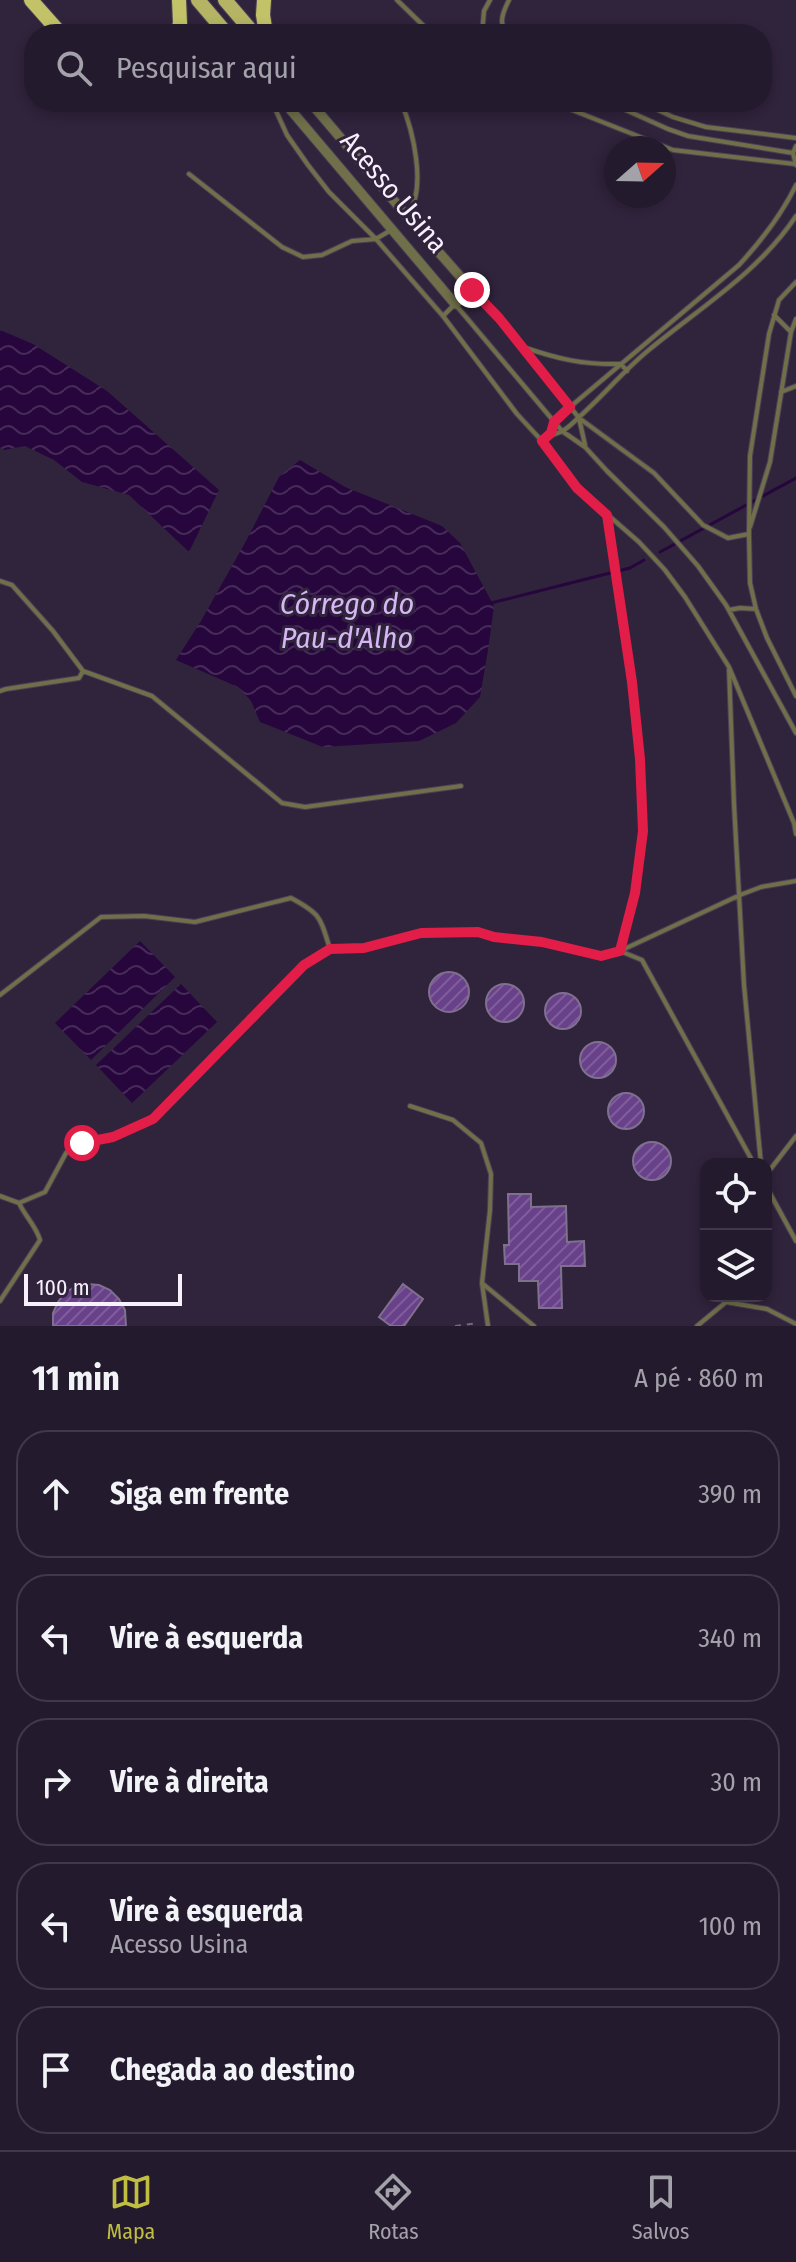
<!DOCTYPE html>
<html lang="pt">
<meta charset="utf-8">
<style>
body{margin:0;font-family:"Fira Sans Condensed",sans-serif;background:#2c2335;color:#f1f3f6}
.controls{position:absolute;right:24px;bottom:24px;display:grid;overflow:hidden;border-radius:16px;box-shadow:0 4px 12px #0003}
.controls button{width:72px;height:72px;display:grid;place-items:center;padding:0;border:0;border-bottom:2px solid #413849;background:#241a2d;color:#f1f3f6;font:40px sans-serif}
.compass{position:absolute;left:604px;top:136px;width:72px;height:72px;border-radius:50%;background:#241a2d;box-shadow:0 4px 12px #0003;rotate:70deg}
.scale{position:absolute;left:24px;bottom:20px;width:158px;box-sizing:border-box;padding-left:8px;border:4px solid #f7f0fd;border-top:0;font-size:22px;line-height:28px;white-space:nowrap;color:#f7f0fd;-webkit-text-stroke:6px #30233c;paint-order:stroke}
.stop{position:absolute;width:24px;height:24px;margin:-18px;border:6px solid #e11d48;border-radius:50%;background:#fff}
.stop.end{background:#e11d48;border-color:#fff;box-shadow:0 2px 8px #0008}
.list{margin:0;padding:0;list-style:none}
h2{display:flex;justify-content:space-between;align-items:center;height:104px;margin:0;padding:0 32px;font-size:34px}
h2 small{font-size:26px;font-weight:400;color:#a3a1aa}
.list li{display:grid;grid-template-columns:52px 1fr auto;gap:24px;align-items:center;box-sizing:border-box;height:128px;margin:0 16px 16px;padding:0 16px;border:2px solid #413849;border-radius:32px}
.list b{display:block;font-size:30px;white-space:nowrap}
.list p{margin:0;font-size:26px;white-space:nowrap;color:#a3a1aa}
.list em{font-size:26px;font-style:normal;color:#a3a1aa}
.icon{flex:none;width:44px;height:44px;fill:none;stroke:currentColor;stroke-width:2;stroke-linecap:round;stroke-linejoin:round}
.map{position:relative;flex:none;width:796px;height:1326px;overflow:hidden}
.search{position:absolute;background:#241a2d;box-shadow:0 4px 12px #0003;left:24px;right:24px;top:24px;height:88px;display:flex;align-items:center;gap:20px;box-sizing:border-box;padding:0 28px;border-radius:32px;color:#a3a1aa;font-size:30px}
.sheet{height:824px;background:#241a2d}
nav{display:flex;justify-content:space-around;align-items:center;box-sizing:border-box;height:112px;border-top:2px solid #413849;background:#241a2d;font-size:22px;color:#a3a1aa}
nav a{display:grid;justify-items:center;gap:4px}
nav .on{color:#c0be41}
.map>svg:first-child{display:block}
.water{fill:url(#water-waves)}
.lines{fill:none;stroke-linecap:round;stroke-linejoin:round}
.stream{stroke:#26063c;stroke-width:3}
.building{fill:url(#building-hatch);stroke:#7f718e;stroke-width:2}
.service-casing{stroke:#4c4057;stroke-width:6}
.minor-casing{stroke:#4c4057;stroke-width:11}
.primary-casing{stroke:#4c4057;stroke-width:16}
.trunk-casing{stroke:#4c4057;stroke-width:16}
.path{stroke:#73687d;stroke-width:2;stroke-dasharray:6 6;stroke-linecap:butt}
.service{stroke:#6f6f4a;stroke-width:4}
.minor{stroke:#6f6f4a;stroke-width:9}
.primary{stroke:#b4b464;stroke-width:14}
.trunk{stroke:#c2c268;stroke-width:14}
.route{stroke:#e11d48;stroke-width:10}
.labels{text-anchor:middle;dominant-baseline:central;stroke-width:6;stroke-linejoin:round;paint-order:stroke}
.street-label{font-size:28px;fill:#f7f0fd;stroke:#30233c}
.water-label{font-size:30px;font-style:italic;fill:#d6b6f4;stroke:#30233c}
</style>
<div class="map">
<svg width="796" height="1326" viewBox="0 0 796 1326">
<defs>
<pattern id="water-waves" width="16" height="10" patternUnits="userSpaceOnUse" patternTransform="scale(2)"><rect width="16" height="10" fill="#26063c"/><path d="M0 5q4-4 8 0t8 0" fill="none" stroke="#462b59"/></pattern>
<pattern id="building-hatch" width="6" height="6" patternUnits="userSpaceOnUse" patternTransform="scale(2)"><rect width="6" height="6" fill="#69418a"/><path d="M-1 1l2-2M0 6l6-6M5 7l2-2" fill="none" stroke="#7f5d9b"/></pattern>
</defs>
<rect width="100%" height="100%" fill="#30233c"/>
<!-- water -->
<path class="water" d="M0 330 33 344 107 391 219 490 189 552 129 495 82 482 54 460 25 446 4 450 0 447Z
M300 460 345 487 442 526 460 543 494 606 488 650 480 697 456 723 419 741 323 747 260 722 251 701 238 687 176 660 201 621 246 541 279 477Z
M140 941 175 977 91 1060 55 1023Z
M181 984 217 1022 132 1103 96 1065Z"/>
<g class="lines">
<!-- stream -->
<path class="stream" d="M660 552 796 478
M491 603 630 568 644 560"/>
</g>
<!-- building -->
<path class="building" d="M429 992a20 20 0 1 1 40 0a20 20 0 1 1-40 0Z
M486 1003a19 19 0 1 1 38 0a19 19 0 1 1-38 0Z
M545 1011a18 18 0 1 1 36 0a18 18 0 1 1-36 0Z
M580 1060a18 18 0 1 1 36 0a18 18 0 1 1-36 0Z
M608 1111a18 18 0 1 1 36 0a18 18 0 1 1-36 0Z
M633 1161a19 19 0 1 1 38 0a19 19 0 1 1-38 0Z
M508 1194H531V1207L566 1206 567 1242 584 1241 585 1266H561L562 1308H539L538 1281H519V1264H505L504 1245H509Z
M87 1284 99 1285 110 1290 119 1299 125 1310 126 1326H53V1313L58 1302 65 1293 76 1286Z
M403 1284 423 1299 404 1326H391L379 1317Z"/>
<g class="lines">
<defs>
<path id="service" d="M397 0 432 34
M482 34 484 11 490 0
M505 34C499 21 503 12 509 0
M272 102 287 135 308 165 329 192 376 239 443 316 517 414 542 441 577 488 639 542 665 570 685 597 729 667 794 823 796 834
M401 102C413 130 427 188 408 214
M552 102 673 150 795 164
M608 102 668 129 688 136 793 153
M641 102 673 117 706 127 796 138
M796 146 793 153 796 165
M189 174 282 247 303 257 322 255 352 241 376 239 391 230
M796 282 779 300 769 334 750 456 749 534 750 583 756 609 767 638 796 696
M472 290 499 318 579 418 585 445
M774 315 791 332
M443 316 455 304 562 431 585 447 607 471 664 527 698 566 726 605 796 733
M523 347C558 359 583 365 621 364L627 371
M781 392 796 386
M579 418 654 473 703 525 728 538 749 534
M551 433 554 422 570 407 739 265C762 240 781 216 796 185
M543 441C551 433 556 435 564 430 569 427 574 422 578 418 603 396 624 370 650 349 701 307 759 272 796 216
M607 515 632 682 640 759 643 831 635 893 620 951
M750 527 770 462 791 332 796 319
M0 581 12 585 53 631 83 671 79 678 6 689 0 691
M729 610 740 608 756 609
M729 669 734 804 744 985 761 1164
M83 671 152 696 282 803 305 807 461 786
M620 951 740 895 761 887 796 881
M0 995 101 917 144 916 195 922 291 898C321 914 320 917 330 949
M410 1106 453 1120 481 1143 491 1174 490 1210 482 1283 488 1326
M766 1175 796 1136
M766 1186 796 1241
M0 1196 19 1203 45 1192 66 1153 82 1143 113 1137 153 1119 304 965 330 949 364 948 421 933 478 932 494 937 542 942 601 956 620 951 642 960 754 1164
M483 1284 534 1326
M0 1301 40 1240C36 1226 25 1216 19 1203
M697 1326 726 1302 767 1309 796 1324"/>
<path id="minor" d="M284 102 455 304 472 290 407 216 310 102"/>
<path id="primary" d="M198 0 227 34
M225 0 254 34"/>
<path id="trunk" d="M31 0 61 34
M264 0 263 15 266 34
M177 34 180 23 179 0"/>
</defs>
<!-- service casing -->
<use href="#service" class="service-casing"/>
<!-- minor casing -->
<use href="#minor" class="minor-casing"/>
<!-- primary casing -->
<use href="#primary" class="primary-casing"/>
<!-- trunk casing -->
<use href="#trunk" class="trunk-casing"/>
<!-- path -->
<path class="path" d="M455 1326 478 1323"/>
<!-- service -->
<use href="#service" class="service"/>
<!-- minor -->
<use href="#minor" class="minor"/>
<!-- primary -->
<use href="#primary" class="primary"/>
<!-- trunk -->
<use href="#trunk" class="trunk"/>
</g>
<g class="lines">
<!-- route -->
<path class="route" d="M82 1143 113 1137 153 1119 304 965 330 949 364 948 421 933 478 932 494 937 542 942 601 956 620 951 635 893 643 831 640 759 632 682 607 515 577 488 542 441 551 433 554 422 570 407 499 318 472 290"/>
</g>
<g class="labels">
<!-- street labels -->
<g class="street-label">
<text transform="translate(394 192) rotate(50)">Acesso Usina</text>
</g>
<!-- water labels -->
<g class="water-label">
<text x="347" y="604">Córrego do<tspan x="347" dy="34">Pau-d'Alho</tspan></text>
</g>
</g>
</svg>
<div class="controls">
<button><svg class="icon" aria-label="locate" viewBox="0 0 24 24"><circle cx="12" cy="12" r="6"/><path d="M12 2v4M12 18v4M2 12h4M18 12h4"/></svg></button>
<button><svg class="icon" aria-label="layers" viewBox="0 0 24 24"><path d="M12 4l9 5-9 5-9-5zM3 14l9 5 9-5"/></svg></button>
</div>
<svg class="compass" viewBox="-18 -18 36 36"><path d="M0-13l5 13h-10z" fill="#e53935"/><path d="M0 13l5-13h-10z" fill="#a3a1aa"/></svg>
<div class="scale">100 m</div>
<div class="stop" style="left:82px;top:1143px"></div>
<div class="stop end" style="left:472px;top:290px"></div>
<div class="search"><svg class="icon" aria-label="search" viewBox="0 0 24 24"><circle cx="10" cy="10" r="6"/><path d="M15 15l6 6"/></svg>Pesquisar aqui</div>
</div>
<section class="sheet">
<h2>11 min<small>A pé · 860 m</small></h2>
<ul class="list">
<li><svg class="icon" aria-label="ahead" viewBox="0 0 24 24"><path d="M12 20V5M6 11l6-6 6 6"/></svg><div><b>Siga em frente</b></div><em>390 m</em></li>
<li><svg class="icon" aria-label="left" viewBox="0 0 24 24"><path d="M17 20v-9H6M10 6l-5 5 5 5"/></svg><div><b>Vire à esquerda</b></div><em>340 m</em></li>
<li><svg class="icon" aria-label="right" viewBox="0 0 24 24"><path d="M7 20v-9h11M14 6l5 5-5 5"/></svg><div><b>Vire à direita</b></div><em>30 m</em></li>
<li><svg class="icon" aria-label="left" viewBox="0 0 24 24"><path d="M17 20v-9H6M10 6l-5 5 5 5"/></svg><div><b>Vire à esquerda</b><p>Acesso Usina</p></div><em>100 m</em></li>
<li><svg class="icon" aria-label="arrive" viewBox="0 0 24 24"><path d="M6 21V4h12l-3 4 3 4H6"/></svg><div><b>Chegada ao destino</b></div></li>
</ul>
</section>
<nav>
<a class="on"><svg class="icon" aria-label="map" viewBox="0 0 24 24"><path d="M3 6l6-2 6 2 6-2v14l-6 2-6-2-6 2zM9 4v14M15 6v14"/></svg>Mapa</a>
<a><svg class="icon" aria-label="directions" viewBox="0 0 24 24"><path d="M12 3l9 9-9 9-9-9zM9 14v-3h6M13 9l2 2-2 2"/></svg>Rotas</a>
<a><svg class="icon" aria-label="saved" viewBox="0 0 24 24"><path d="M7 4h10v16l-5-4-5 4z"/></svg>Salvos</a>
</nav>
